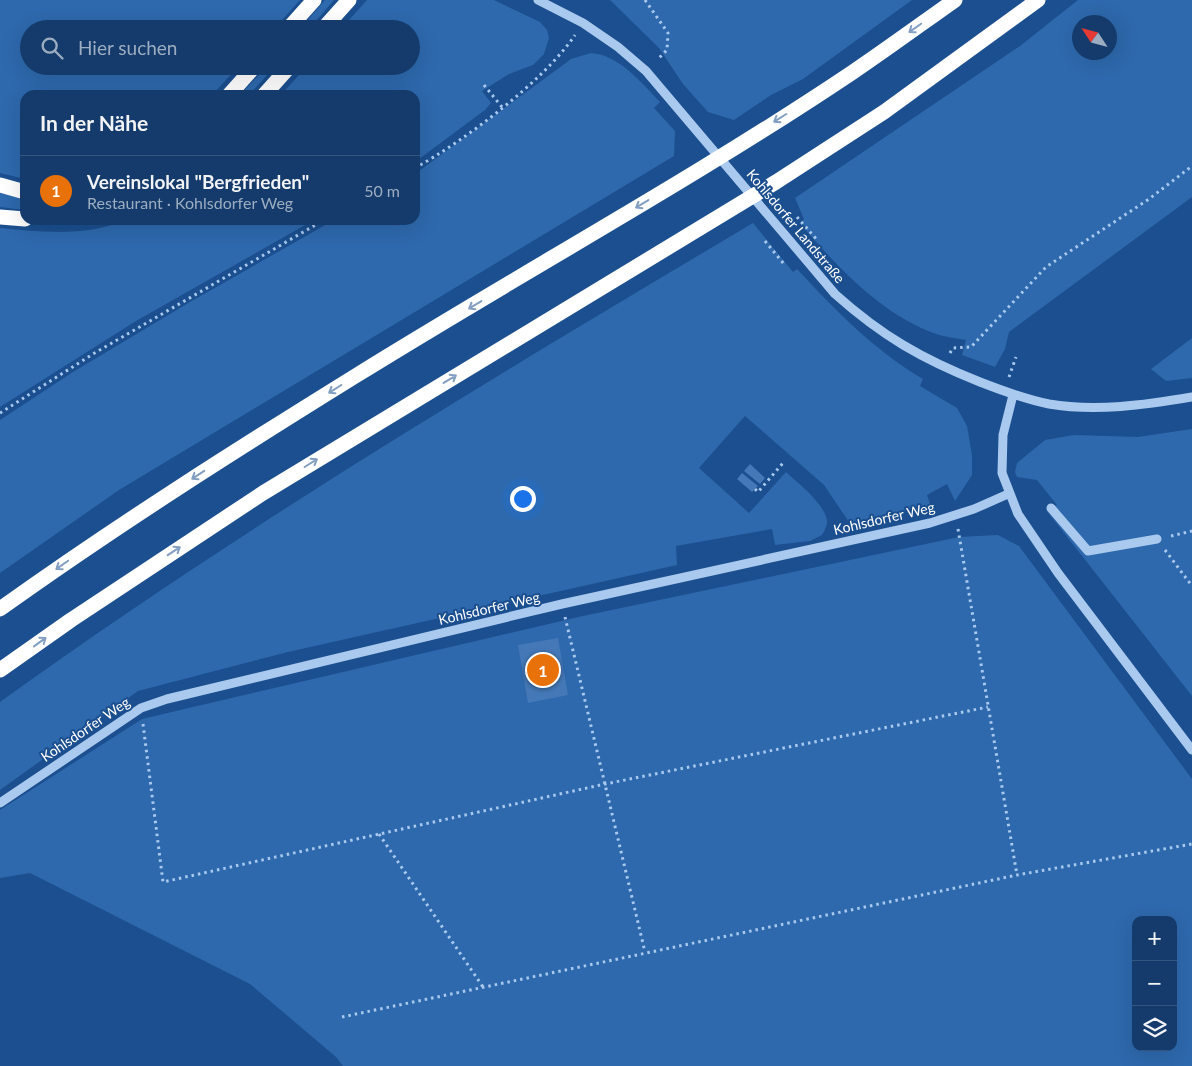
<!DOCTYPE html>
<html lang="de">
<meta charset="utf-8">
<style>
body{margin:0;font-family:Lato,sans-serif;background:#214673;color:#f1f3f6}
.controls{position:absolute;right:15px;bottom:15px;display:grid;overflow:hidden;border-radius:10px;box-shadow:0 5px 20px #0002}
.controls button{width:45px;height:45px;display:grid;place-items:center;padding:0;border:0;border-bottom:1px solid #33557e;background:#143b6b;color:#f1f3f6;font:25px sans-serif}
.compass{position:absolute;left:1072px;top:15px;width:45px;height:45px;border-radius:50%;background:#143b6b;box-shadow:0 5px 20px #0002;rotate:306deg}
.you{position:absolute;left:522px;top:498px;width:18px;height:18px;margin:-12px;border:4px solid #fff;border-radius:50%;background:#1a73e8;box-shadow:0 0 0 8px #1a73e833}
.badge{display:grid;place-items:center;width:32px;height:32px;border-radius:50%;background:#ffd166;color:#fff;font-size:16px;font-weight:700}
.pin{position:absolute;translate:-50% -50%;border:2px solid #fff;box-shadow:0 1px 5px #0006}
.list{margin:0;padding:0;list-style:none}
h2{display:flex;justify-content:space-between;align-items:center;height:65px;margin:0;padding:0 20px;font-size:21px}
h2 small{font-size:16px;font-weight:400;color:#9dadc1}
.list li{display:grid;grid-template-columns:32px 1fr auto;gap:15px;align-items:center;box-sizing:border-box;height:70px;padding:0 20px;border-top:1px solid #33557e}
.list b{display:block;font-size:19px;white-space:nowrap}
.list p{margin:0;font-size:16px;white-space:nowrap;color:#9dadc1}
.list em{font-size:16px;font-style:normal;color:#9dadc1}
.icon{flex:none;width:28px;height:28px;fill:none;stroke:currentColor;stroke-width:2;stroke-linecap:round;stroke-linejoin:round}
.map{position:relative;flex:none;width:1192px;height:1066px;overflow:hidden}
.search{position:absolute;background:#143b6b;box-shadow:0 5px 20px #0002;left:20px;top:20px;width:400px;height:55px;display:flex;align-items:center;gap:12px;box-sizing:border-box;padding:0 18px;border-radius:28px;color:#9dadc1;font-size:19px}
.panel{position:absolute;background:#143b6b;box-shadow:0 5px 20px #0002;left:20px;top:90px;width:400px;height:135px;border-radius:15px}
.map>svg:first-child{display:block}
.green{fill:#2e69ad;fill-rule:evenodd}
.building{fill:#4478b7}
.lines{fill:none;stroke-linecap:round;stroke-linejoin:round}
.path{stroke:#a9c9ee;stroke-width:3;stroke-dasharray:2.5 4;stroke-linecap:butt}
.minor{stroke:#a9c9ee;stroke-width:9}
.highway{stroke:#fff;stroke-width:15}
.oneway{stroke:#829ec1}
.labels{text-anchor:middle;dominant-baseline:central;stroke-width:4;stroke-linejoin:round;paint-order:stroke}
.street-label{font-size:14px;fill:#fff;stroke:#1b4f8f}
</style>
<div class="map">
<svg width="1192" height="1066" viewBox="0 0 1192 1066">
<rect width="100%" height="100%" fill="#1b4f8f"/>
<!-- green -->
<path class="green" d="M0 0H300L274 29H29V66H239L212 95H25V179L0 173Z
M325 0H334L309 29H300Z
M367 0H494L540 22 547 30 549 38 544 54 533 65 509 74 482 91 491 103 485 110 415 162V95H281L307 66H411V29H341Z
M610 0H912L803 79 771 95 734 120 708 112 683 84 659 48Z
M1078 0H1192V197L1009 332 1005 349 995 367 962 355 966 340C956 338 945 337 936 334 882 315 836 266 800 223L804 219 795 198 1020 46ZM1080 22H1110V52H1080Z
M591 53C619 55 641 82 660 102L654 108 675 131 674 156 119 490 0 573V420L73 372 190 302 334 220H415V174L571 59Z
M267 66H275L249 95H240Z
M0 193 25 199V210L0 207Z
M125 220H314L136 321 0 407V228C42 232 86 237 125 220Z
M753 223 793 272 797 269C836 311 874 350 923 379L920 386 957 408 967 426 972 455V475L955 501 947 484 927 495 933 512 919 508 853 528 824 485 745 416 699 468 749 513 786 472C798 483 829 507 827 524 826 527 824 532 822 535L810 541 775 545 772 529 676 546 677 565 288 652 138 691 0 790V702C241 528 497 375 753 223Z
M1192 338V378L1166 381 1151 369Z
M1192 429V696L1046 510 1057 505 1037 480 1017 477 1015 472 1017 463 1045 440 1074 435 1138 437Z
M998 535 1019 546 1192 779V1066H343L336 1057 250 984 30 873 0 878V810L142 719 583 616 959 537ZM1136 920H1173V1047H1136Z"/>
<!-- building -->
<path class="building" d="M750 464 765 478 760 484 744 471Z
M742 473 758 486 752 492 737 479Z
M558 638 568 695 528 703 518 645Z"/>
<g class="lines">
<!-- path -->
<path class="path" d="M645 0 668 33 667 50 657 60
M484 85 502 107
M415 168C464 141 544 81 575 35
M797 217 818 241
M765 241 784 264
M950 353 953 348 971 347 1046 267 1149 199 1192 166
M1009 377 1016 357
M0 413 93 354 324 220
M755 489 758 492 783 463
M958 529 1017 875
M1171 536 1192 531
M1165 550 1192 586
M565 617 645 952
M143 724 163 882 605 784 988 707
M379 834 483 987
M342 1017 1017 875 1192 844"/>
<!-- minor -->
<path class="minor" d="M538 0 583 23 618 47 646 71 835 294C882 336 922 359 980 382 1003 391 1025 399 1049 404 1095 412 1146 405 1192 397
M1013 395 1003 435 1002 473 1018 514 1058 573 1192 750
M1051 508 1088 551 1157 539
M0 803 141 708 167 699 562 604 930 523 974 509 1008 494"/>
<!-- highway -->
<path class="highway" d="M288 29 314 0
M323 29 349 0
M229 95 255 66
M264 95 290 66
M0 185 25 192
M0 217 25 219
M0 609C116 526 236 450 357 375 521 273 692 180 853 72 887 49 921 24 955 0
M0 670 71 620 263 493 776 182 884 112 1038 0"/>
</g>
<!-- one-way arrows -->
<defs><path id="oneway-shaft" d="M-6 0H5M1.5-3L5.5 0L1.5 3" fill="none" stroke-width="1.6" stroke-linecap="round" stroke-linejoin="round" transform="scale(1.25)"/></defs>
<g class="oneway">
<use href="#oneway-shaft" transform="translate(915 28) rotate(145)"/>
<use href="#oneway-shaft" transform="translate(780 118) rotate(148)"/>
<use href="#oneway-shaft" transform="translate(642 204) rotate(149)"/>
<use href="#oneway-shaft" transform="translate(475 305) rotate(149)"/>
<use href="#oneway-shaft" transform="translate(450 379) rotate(-31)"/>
<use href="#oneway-shaft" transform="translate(335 389) rotate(148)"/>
<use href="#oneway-shaft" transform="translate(311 463) rotate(-32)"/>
<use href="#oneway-shaft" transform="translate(198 475) rotate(147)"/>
<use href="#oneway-shaft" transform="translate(174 551) rotate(-33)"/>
<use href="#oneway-shaft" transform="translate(62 565) rotate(145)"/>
<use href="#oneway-shaft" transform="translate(40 642) rotate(-36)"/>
</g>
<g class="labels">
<!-- street labels -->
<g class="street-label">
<text transform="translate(796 226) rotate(50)">Kohlsdorfer Landstraße</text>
<text transform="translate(884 518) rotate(-13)">Kohlsdorfer Weg</text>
<text transform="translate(489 608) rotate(-13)">Kohlsdorfer Weg</text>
<text transform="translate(85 729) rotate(-34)">Kohlsdorfer Weg</text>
</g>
</g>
</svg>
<div class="controls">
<button>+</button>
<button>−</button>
<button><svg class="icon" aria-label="layers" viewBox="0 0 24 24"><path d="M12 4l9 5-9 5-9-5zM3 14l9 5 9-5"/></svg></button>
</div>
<svg class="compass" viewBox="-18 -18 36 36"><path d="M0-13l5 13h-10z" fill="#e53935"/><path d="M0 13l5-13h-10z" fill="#9dadc1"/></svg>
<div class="you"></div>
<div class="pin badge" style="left:543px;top:670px;background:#e8710a">1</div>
<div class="search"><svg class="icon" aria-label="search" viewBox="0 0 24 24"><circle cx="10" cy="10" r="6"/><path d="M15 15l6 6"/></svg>Hier suchen</div>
<section class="panel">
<h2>In der Nähe<small></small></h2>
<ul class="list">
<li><span class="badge" style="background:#e8710a">1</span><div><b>Vereinslokal &quot;Bergfrieden&quot;</b><p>Restaurant · Kohlsdorfer Weg</p></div><em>50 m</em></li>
</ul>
</section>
</div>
